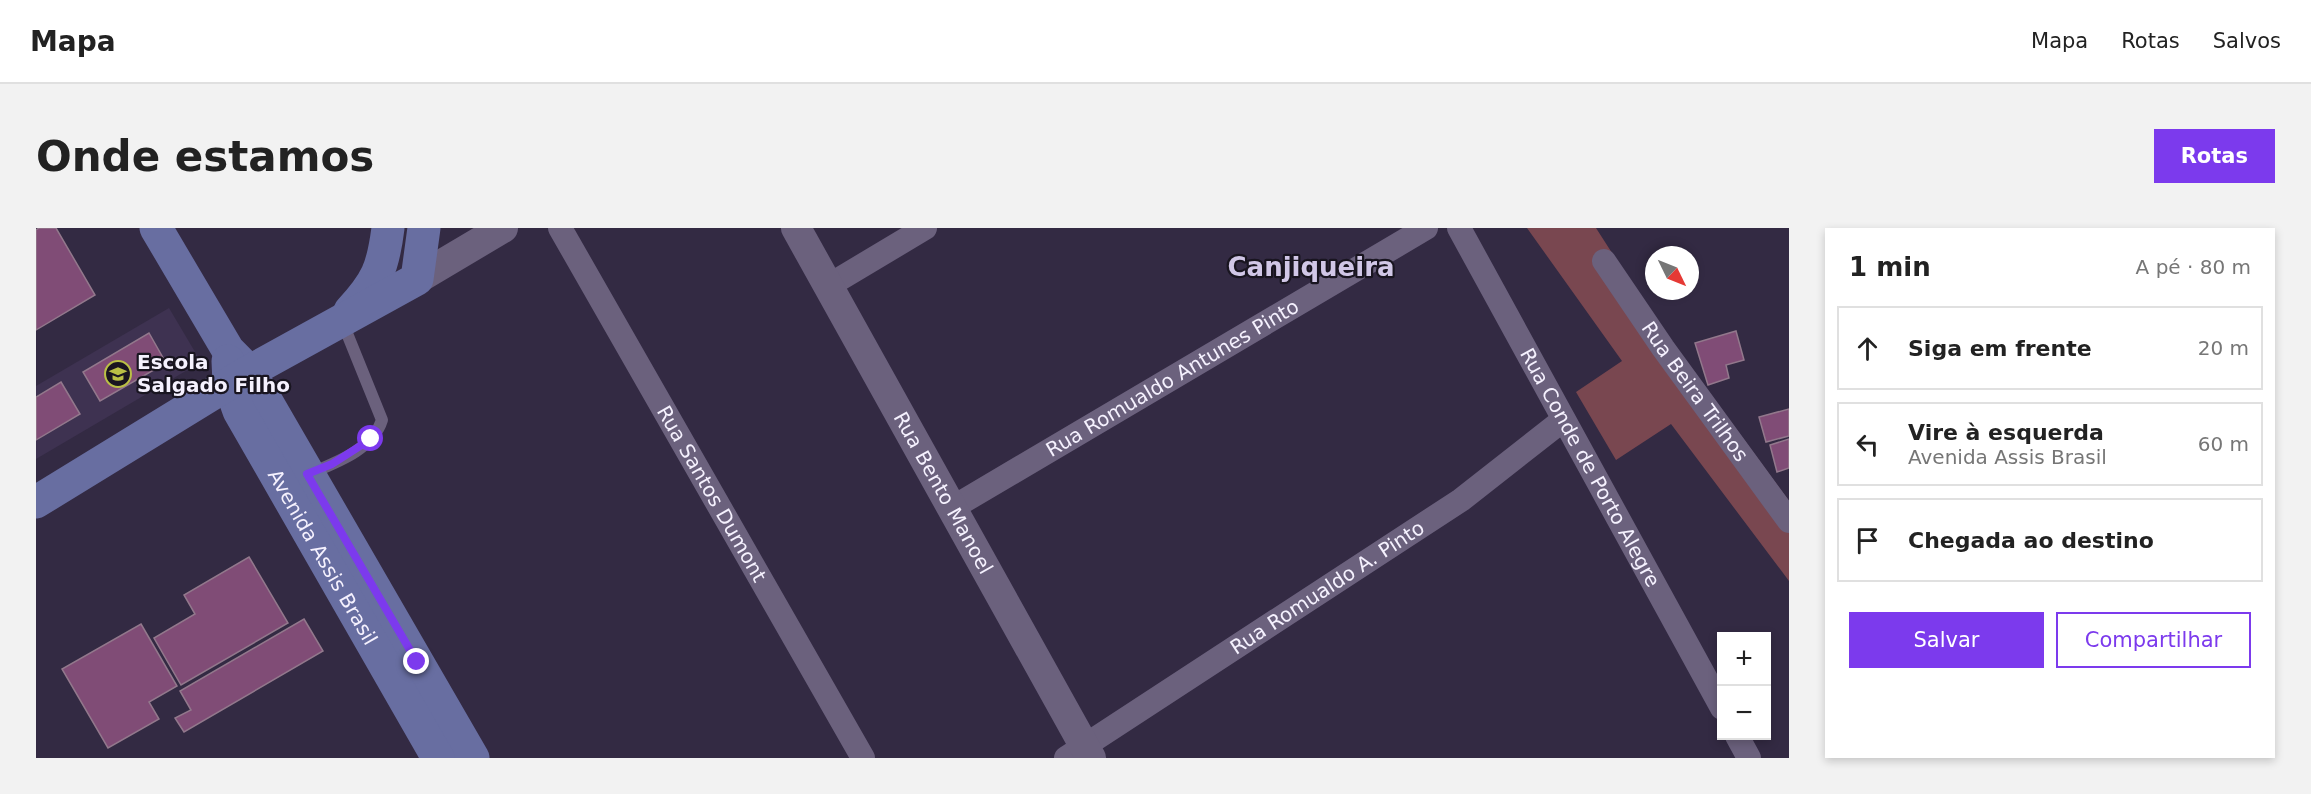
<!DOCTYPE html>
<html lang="pt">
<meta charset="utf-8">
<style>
body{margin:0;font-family:"DejaVu Sans",sans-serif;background:#f2f2f2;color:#222}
.controls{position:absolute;right:18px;bottom:18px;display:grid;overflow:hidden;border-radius:0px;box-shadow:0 3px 9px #0003}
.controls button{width:54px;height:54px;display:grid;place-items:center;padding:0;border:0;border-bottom:2px solid #e0e0e0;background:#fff;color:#222;font:30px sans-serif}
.compass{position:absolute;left:1609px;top:18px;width:54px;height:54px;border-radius:50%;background:#fff;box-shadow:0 3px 9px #0003;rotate:133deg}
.stop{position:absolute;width:18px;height:18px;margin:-14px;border:4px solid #7c3aed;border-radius:50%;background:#fff}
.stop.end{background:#7c3aed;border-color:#fff;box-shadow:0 2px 6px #0008}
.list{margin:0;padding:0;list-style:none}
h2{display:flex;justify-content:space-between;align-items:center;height:78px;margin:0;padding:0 24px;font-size:26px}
h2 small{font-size:20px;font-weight:400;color:#767676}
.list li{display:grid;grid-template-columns:39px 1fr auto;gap:18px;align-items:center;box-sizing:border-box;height:84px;margin:0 12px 12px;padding:0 12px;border:2px solid #e0e0e0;border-radius:0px}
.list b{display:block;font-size:22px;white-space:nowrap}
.list p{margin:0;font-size:20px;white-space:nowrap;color:#767676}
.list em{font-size:20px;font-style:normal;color:#767676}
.actions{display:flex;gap:12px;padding:18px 24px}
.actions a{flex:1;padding:14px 0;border:2px solid #7c3aed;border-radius:0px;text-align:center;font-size:21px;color:#7c3aed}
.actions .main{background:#7c3aed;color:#fff}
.icon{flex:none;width:33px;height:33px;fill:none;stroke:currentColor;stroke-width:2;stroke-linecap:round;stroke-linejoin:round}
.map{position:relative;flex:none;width:1753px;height:530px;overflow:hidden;border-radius:0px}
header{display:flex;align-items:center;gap:36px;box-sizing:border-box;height:84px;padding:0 30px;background:#fff;border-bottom:2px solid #e0e0e0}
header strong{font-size:28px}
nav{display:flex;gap:33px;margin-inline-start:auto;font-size:21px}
.intro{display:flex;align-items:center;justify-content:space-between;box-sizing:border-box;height:144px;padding:0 36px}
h1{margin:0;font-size:42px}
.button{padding:15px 27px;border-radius:0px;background:#7c3aed;color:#fff;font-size:21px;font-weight:700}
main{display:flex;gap:36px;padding:0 36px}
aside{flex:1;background:#fff;border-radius:0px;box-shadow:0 3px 9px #0003}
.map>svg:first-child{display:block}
.built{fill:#3e3251}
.green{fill:#794750}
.building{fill:#804c76;stroke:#92788c;stroke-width:1.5}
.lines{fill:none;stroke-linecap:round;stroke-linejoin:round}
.service{stroke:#6b617d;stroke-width:12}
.minor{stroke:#6b617d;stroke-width:24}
.tertiary{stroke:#6b617d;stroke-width:30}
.secondary{stroke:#686ea1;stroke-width:33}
.route{stroke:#7c3aed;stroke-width:8}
.labels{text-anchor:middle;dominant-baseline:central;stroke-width:4.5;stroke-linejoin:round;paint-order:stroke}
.poi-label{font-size:20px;font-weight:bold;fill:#f5f1fe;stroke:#191520;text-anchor:start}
.street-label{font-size:20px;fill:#f5f1fe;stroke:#191520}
.district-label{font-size:26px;font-weight:bold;fill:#d1c7e7;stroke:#191520}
</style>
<header>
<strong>Mapa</strong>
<nav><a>Mapa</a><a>Rotas</a><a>Salvos</a></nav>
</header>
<div class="intro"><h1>Onde estamos</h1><a class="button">Rotas</a></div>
<main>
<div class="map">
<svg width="1753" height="530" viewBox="0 0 1753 530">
<rect width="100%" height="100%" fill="#332a43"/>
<!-- built -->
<path class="built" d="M133 80 165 134 0 231V158Z"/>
<!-- green -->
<path class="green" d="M1491 0H1560L1612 81 1753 273V353L1635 196 1580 232 1540 164 1586 133Z"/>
<!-- building -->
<path class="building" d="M3 0H20L59 67 0 102V2Z
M1700 103 1708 132 1690 137 1693 150 1672 157 1659 115Z
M113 105 130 135 64 173 47 144Z
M25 154 44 186 0 212V169Z
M1753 181V208L1730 214 1723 189Z
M1753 211V240L1741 244 1734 217Z
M213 329 252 395 145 457 118 410 159 386 148 367Z
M268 391 287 423 148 504 139 490 155 482 144 463Z
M105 396 141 458 113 474 123 491 72 520 26 441Z"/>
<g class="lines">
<!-- service -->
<path class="service" d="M275 245C301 234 337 221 346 192L306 93"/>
<!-- minor -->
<g class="minor">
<path id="s1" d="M524 0 827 530"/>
<path id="s2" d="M1423 0 1686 480"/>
<path id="s3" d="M1568 33 1627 120 1753 293"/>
<path d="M792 58 889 0"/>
<path id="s4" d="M916 280 1390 0"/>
<path d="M1701 508 1713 530"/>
<path id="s5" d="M1030 530 1425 272 1527 192"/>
</g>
<!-- tertiary -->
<g class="tertiary">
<path id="s6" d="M760 0 1055 530"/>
<path d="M381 51 467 0"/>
</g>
<!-- secondary -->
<g class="secondary">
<path d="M120 0 192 122 213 143 437 530"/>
<path d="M314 83C341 54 347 40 352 0"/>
<path id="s7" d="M192 133 193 155 203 183 402 530"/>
<path d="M0 274 207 147 381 51 388 0"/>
</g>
</g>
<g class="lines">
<!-- route -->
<path class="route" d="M335 211 296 236 271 246 381 434"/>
</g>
<!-- icons -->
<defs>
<symbol id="school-ring" viewBox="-11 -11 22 22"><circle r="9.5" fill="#191520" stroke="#bac045" stroke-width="1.5"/><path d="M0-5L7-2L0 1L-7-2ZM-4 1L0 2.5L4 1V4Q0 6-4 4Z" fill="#bac045"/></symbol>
</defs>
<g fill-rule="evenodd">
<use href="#school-ring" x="67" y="131" width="30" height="30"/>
</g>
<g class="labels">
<!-- poi labels -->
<g class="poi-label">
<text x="101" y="134">Escola<tspan x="101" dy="23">Salgado Filho</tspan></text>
</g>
<!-- street labels -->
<g class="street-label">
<text stroke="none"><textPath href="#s4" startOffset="256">Rua Romualdo Antunes Pinto</textPath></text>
<text stroke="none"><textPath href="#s3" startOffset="159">Rua Beira Trilhos</textPath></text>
<text stroke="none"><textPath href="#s2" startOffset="273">Rua Conde de Porto Alegre</textPath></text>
<text stroke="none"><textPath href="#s1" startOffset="306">Rua Santos Dumont</textPath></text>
<text stroke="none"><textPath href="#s6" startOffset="303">Rua Bento Manoel</textPath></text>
<text stroke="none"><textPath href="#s7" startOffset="220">Avenida Assis Brasil</textPath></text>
<text stroke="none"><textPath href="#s5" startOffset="312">Rua Romualdo A. Pinto</textPath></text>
</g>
<!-- district labels -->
<g class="district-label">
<text x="1275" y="39">Canjiqueira</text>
</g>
</g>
</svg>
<div class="controls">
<button>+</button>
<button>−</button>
</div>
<svg class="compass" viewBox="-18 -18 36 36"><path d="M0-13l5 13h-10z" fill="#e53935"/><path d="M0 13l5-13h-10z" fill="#767676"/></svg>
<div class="stop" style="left:335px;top:211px"></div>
<div class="stop end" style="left:381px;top:434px"></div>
</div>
<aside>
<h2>1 min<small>A pé · 80 m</small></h2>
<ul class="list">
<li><svg class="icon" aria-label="ahead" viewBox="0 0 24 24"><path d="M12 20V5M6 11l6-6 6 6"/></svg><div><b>Siga em frente</b></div><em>20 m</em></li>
<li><svg class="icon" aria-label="left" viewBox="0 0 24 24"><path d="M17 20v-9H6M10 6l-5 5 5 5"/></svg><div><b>Vire à esquerda</b><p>Avenida Assis Brasil</p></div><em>60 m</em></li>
<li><svg class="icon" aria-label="arrive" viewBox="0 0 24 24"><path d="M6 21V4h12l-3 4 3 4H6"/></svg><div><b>Chegada ao destino</b></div></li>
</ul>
<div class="actions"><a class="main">Salvar</a><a>Compartilhar</a></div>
</aside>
</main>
